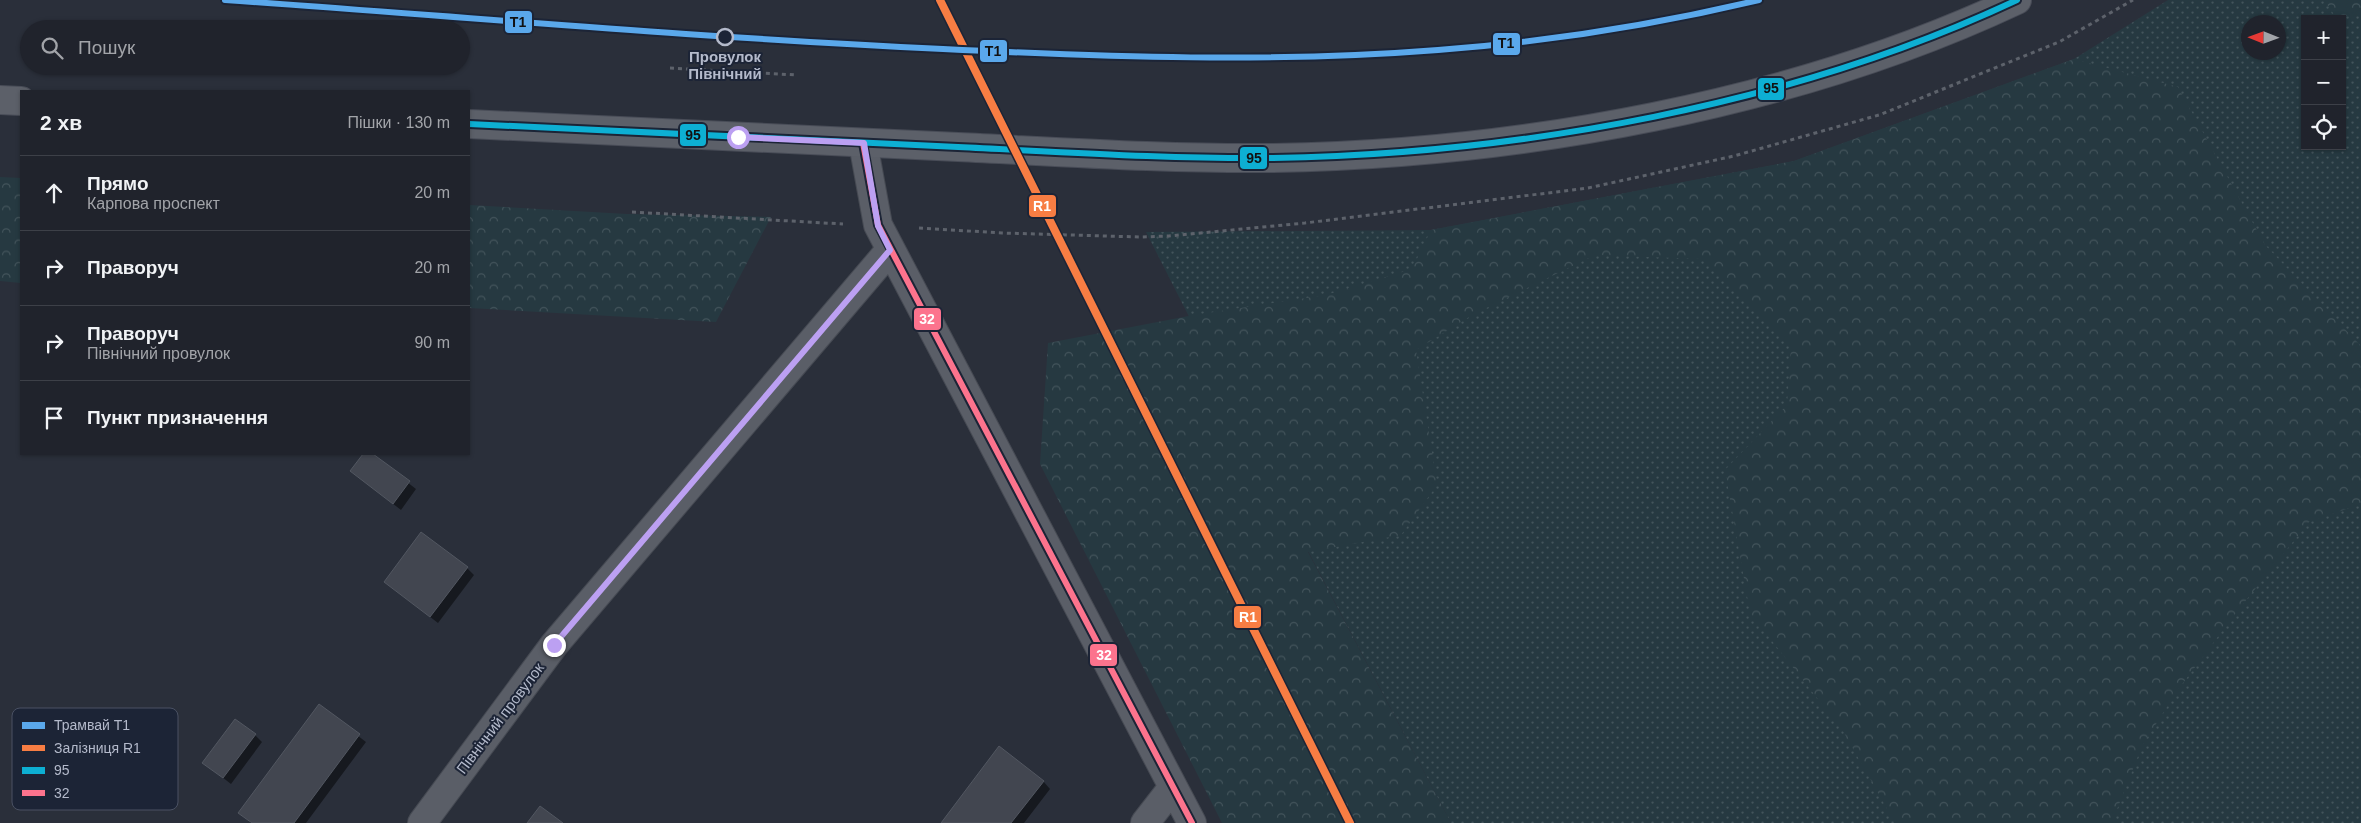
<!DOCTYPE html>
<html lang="uk">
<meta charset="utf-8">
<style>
body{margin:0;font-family:Arial,sans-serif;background:#2d2f38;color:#f1f3f6}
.controls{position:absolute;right:15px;top:15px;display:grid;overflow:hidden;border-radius:0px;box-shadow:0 1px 4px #0004}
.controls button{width:45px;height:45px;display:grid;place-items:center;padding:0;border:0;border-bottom:1px solid #3d4048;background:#20232c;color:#f1f3f6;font:25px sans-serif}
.compass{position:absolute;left:2241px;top:15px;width:45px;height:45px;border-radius:50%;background:#20232c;box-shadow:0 1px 4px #0004;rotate:271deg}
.stop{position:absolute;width:15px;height:15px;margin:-11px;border:4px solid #bca0f2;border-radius:50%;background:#fff}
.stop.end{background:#bca0f2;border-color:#fff;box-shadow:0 1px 5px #0008}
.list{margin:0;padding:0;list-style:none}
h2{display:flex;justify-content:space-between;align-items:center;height:65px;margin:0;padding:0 20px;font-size:21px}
h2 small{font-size:16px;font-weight:400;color:#a2a4a9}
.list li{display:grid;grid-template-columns:32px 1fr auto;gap:15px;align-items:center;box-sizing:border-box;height:75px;padding:0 20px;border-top:1px solid #3d4048}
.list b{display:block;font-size:19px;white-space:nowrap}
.list p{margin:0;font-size:16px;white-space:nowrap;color:#a2a4a9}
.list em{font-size:16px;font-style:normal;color:#a2a4a9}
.icon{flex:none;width:28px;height:28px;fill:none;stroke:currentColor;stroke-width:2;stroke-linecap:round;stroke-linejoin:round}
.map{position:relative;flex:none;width:2361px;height:823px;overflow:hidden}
.search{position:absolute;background:#20232c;box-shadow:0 1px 4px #0004;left:20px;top:20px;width:450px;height:55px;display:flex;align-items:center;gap:12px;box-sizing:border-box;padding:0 18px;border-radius:28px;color:#a2a4a9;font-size:19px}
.panel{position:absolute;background:#20232c;box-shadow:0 1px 4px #0004;left:20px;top:90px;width:450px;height:365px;border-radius:0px}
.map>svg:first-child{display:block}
.grass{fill:url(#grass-dots);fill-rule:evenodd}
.forest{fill:url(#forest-crowns)}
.shadow{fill:#0007}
.building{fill:#424650;stroke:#525761}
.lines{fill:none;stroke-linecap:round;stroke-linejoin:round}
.street-casing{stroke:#464a53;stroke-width:30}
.primary-casing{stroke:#484c57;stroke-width:30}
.path{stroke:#5d626b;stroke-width:3;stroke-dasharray:4 4;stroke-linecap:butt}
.street{stroke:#5a5e67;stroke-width:28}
.primary{stroke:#5c6069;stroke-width:28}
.bus-1-casing{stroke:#1c2436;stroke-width:10}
.bus-2-casing{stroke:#1c2436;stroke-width:10}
.bus-1{stroke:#0dafd3;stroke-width:6}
.bus-2{stroke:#fc738d;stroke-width:6}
.rail-1-casing{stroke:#1c2436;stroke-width:11}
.rail-1{stroke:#f77d43;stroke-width:8}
.tram-1-casing{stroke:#1c2436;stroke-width:10}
.tram-1{stroke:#5aa8eb;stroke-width:6}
.route{stroke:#bca0f2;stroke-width:6}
.stop-dot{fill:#1c2436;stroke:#b4bacb;stroke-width:2.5}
.labels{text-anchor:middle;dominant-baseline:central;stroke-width:4;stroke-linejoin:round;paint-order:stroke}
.stop-label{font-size:15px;font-weight:bold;fill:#b4bacb;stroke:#1c2436}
.street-label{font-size:15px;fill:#b4bacb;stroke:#1c2436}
.key{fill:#1c2436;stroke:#4a5163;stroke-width:1}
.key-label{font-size:14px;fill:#b4bacb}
.line-badge{stroke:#1c2436;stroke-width:2}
.badge-label{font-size:14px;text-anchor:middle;font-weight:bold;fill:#fff}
.pale-badge-label{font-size:14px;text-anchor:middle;font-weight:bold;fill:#111}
</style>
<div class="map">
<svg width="2361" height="823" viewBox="0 0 2361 823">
<defs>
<pattern id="grass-dots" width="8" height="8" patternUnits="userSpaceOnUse" patternTransform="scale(1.25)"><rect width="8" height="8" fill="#263941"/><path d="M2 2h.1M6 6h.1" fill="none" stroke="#43545b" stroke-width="1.8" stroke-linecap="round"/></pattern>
<pattern id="forest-crowns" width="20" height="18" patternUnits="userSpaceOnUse" patternTransform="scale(1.25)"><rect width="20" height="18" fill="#263941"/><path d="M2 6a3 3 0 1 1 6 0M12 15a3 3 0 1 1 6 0" fill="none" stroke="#43545b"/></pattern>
</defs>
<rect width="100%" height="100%" fill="#2a2f3a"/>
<!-- grass -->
<path class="grass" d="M2168 0H2361V823H1451L1308 551 1146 232 1431 230 1794 161 2074 59ZM2305 19H2342V146H2305ZM2248 22H2278V52H2248Z"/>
<!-- forest -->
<path class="forest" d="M2324 0H2361V15L2335 16Z
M2074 59 2178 87 2265 245 2361 346V504L2309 522 2235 614 2177 691 2142 746 2114 817V823H1895L1843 731 1750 613 1725 470 1787 405 1791 347 1702 259 1595 255 1474 314 1416 350 1437 485 1401 535 1308 552 1451 823H1222L1040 464 1048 343 1194 315 1326 295 1412 269 1431 230 1794 161Z
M0 177 21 178V283L0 281Z
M469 205 627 214 771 217 716 322 469 308Z"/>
<!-- shadow -->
<path class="shadow" d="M364 454H371L416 489 401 510 351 471Z
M467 568 474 575 438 623 385 582Z
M319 706 366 742 306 823H251L240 813Z
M255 735 262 742 231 784 204 763Z
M1043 781 1050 789 1024 823H942Z"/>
<!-- building -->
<path class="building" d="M363 454H373L410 481 393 504 350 471Z
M421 532 468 567 430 617 384 582Z
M319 704 360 734 294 823H252L238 813Z
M235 719 256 734 223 778 202 763Z
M999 746 1044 781 1011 823H941Z
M540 806 563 823H527Z"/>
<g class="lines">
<defs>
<path id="street" d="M863 143 878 225 1192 823
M422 823 554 645 890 250
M1145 823 1173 787"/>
<path id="primary" d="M0 100 21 101
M469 124C632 132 795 140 958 147 1063 152 1168 159 1273 158 1519 154 1794 105 2017 0"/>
</defs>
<!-- street casing -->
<use href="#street" class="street-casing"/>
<!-- primary casing -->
<use href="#primary" class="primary-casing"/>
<!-- path -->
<path class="path" d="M670 68 797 75
M632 212 843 224
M919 228 1002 233 1140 237 1169 236 1305 223 1588 188 1734 156 1879 115 2059 42 2133 0"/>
<!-- street -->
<use href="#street" class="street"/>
<!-- primary -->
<use href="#primary" class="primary"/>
<defs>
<path id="bus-1" d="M469 124C632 132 795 140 958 147 1063 152 1168 159 1273 158 1519 154 1794 105 2017 0"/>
<path id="bus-2" d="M863 143 878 225 1192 823"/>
</defs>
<!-- bus-1 casing -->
<use href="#bus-1" class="bus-1-casing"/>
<!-- bus-2 casing -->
<use href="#bus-2" class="bus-2-casing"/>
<!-- bus-1 -->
<use href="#bus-1" class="bus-1"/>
<!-- bus-2 -->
<use href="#bus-2" class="bus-2"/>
<defs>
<path id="rail-1" d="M940 0 1350 823"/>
</defs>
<!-- rail-1 casing -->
<use href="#rail-1" class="rail-1-casing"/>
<!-- rail-1 -->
<use href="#rail-1" class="rail-1"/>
<defs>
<path id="tram-1" d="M225 0C464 17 704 38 943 49 1108 57 1274 63 1438 50 1546 42 1654 25 1759 0"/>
</defs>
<!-- tram-1 casing -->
<use href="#tram-1" class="tram-1-casing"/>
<!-- tram-1 -->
<use href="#tram-1" class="tram-1"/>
</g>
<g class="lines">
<!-- route -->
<path class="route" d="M554 645 890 250 878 226 864 143 738 137"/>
</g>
<!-- markers -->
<circle class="stop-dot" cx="725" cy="37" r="8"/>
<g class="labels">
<!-- stop labels -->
<g class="stop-label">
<text x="725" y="56">Провулок<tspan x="725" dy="17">Північний</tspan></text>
</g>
<!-- street labels -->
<g class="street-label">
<text transform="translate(500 718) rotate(-53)">Північний провулок</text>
</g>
</g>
<!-- legend -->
<rect x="12" y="708" width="166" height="102" rx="8" class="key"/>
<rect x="22" y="722" width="23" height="7" fill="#5aa8eb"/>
<rect x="22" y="745" width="23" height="6" fill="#f77d43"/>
<rect x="22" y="767" width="23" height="7" fill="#0dafd3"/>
<rect x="22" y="790" width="23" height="6" fill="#fc738d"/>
<g class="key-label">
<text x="54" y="730">Трамвай T1</text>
<text x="54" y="753">Залізниця R1</text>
<text x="54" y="775">95</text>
<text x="54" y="798">32</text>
</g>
<g class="line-badge">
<rect x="504" y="10" width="29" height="24" rx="5" fill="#5aa8eb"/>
<rect x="1492" y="32" width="29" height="24" rx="5" fill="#5aa8eb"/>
<rect x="979" y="39" width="29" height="24" rx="5" fill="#5aa8eb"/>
<rect x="1757" y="77" width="28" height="24" rx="5" fill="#0dafd3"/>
<rect x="679" y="123" width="28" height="24" rx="5" fill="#0dafd3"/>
<rect x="1239" y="146" width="29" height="24" rx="5" fill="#0dafd3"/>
<rect x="1028" y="194" width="29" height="24" rx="5" fill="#f77d43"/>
<rect x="913" y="307" width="29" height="24" rx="5" fill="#fc738d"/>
<rect x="1233" y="605" width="29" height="24" rx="5" fill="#f77d43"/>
<rect x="1089" y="643" width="29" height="24" rx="5" fill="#fc738d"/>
</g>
<g class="badge-label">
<text x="1042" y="211">R1</text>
<text x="927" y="324">32</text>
<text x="1248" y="622">R1</text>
<text x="1104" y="660">32</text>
</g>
<g class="pale-badge-label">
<text x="518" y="27">T1</text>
<text x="1506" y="48">T1</text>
<text x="993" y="56">T1</text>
<text x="1771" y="93">95</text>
<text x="693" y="140">95</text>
<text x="1254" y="163">95</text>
</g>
</svg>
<div class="controls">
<button>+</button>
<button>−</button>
<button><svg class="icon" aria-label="locate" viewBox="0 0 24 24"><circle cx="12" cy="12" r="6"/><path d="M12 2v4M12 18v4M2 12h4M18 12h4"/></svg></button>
</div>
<svg class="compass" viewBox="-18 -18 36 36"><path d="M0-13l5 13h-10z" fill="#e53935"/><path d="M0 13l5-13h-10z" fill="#a2a4a9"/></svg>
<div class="stop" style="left:738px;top:137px"></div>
<div class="stop end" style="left:554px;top:645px"></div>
<div class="search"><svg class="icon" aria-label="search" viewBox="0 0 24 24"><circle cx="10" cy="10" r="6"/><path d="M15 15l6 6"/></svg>Пошук</div>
<section class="panel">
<h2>2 хв<small>Пішки · 130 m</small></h2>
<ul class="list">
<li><svg class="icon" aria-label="ahead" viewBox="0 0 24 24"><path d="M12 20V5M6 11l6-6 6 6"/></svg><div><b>Прямо</b><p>Карпова проспект</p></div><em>20 m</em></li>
<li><svg class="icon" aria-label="right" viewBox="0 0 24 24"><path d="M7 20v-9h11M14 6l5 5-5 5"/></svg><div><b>Праворуч</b></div><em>20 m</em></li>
<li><svg class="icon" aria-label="right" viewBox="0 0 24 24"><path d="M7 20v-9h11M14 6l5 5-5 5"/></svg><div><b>Праворуч</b><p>Північний провулок</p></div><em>90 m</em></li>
<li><svg class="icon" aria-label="arrive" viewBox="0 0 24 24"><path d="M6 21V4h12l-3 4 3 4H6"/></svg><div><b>Пункт призначення</b></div></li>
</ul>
</section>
</div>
